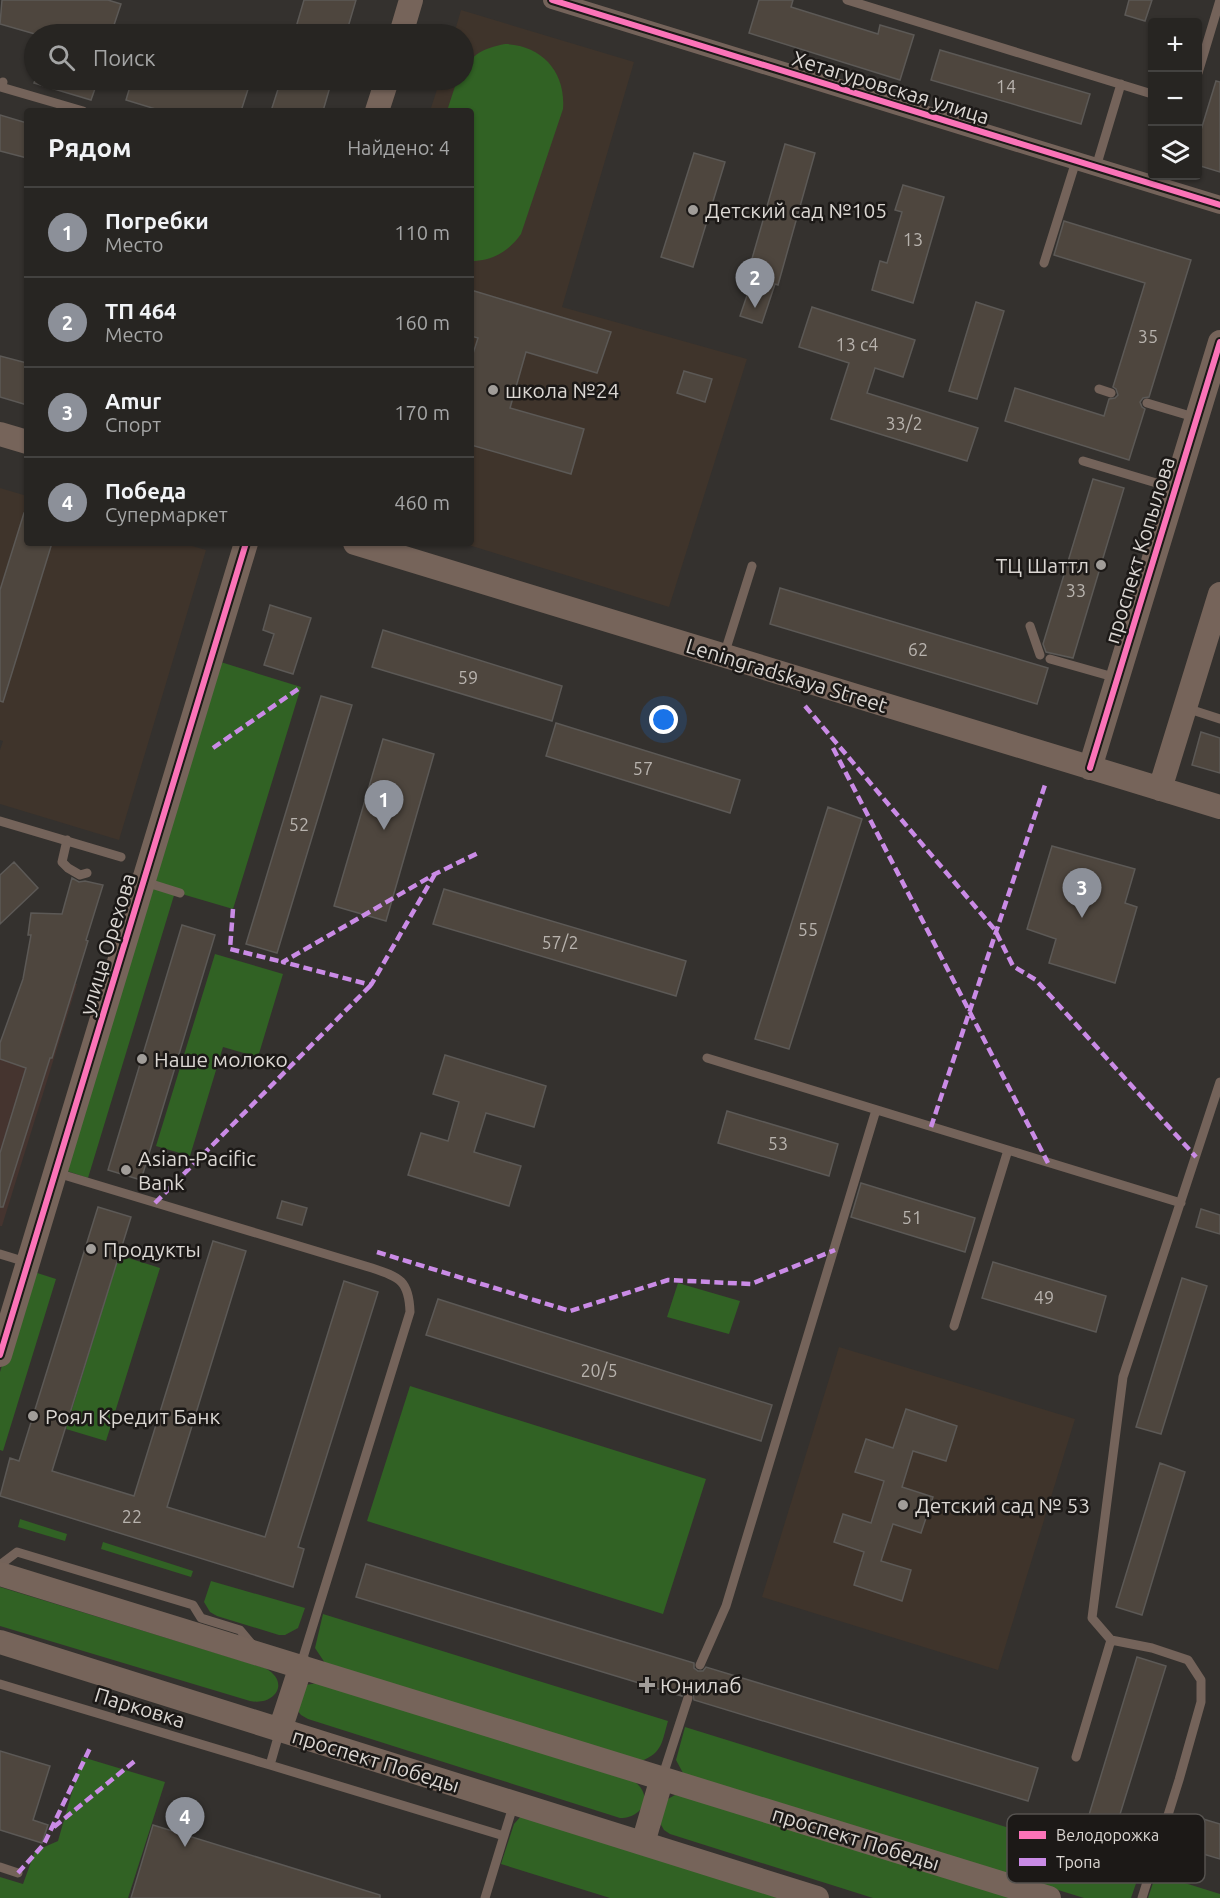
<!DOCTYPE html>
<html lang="ru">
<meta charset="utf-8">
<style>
body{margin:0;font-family:Ubuntu,sans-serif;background:#33312f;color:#f1f3f6}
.controls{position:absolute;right:18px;top:18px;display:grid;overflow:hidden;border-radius:6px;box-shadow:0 2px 4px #0004}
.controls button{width:54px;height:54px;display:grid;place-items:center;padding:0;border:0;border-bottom:2px solid #434240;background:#272522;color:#f1f3f6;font:30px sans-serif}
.you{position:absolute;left:664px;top:720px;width:21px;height:21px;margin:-15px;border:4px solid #fff;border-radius:50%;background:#1a73e8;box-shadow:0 0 0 9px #1a73e833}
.badge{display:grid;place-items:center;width:39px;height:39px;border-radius:50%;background:#8c9099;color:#fff;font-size:20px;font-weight:700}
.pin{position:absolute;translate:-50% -50px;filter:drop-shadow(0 2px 3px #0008)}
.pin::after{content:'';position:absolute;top:32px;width:21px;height:18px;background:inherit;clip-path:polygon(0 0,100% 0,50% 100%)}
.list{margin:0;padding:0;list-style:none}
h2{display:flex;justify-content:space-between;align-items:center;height:78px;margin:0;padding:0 24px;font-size:26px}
h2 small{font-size:20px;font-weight:400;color:#a4a5a5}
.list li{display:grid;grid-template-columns:39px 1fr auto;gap:18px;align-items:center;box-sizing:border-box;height:90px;padding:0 24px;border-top:2px solid #434240}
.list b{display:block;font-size:22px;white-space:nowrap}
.list p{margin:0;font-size:20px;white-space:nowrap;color:#a4a5a5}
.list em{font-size:20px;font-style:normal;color:#a4a5a5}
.icon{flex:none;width:33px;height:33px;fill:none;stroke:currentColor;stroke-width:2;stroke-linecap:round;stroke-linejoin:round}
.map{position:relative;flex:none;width:1220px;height:1898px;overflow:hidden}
.search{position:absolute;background:#272522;box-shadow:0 2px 4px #0004;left:24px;top:24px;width:450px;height:66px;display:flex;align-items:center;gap:15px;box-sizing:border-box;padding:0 21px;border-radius:33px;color:#a4a5a5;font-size:22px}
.panel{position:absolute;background:#272522;box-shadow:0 2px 4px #0004;left:24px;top:108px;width:450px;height:438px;border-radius:6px}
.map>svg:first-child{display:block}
.commercial{fill:#45342f}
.built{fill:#3f342b}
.green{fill:#316224}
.building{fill:#4e463e;stroke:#5c5956;stroke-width:1.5}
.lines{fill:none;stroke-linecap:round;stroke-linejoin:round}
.lane{stroke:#74635a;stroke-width:9}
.street{stroke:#74635a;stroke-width:18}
.secondary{stroke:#76645a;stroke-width:24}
.quiet{stroke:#ca8be6;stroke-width:4.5;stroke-dasharray:9 4.5;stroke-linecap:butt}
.cycleway-casing{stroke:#1c1917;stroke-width:10}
.cycleway{stroke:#fb73b8;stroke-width:6}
.poi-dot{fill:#a19d99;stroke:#1c1917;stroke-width:2}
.labels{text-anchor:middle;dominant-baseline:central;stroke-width:5;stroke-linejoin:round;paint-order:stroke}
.number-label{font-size:18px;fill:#b8b3ae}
.street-label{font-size:21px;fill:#dbd7d3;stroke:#1c1917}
.poi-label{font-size:21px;fill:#dbd7d3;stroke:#1c1917;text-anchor:start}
.key{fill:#1c1917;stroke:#55524f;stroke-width:1.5}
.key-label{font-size:16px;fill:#dbd7d3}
</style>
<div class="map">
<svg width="1220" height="1898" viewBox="0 0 1220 1898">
<rect width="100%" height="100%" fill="#34312e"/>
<!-- commercial -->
<path class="commercial" d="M32 970 77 984 2 1226H0V1055Z"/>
<!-- built -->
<path class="built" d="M461 10 634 62 562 307 747 359 669 607 462 543H471V111H430L440 80H464V34H454Z
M0 488 27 496V543H182L206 550 119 840 0 804V750L3 741 0 740Z
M839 1347 1075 1419 998 1670 762 1597Z"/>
<!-- green -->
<path class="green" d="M505 44C542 45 566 72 563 109L521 234C509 251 493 261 471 261V111H447L457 80H464C464 56 484 48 505 44Z
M211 659 301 687 233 909 175 892 88 1178 61 1169Z
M215 954 283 974 258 1057 223 1047 190 1156 156 1146Z
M119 1255 160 1268 106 1441 66 1429Z
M31 1271 56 1279 3 1451 0 1450V1372Z
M678 1283 740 1301 729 1334 667 1317Z
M410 1386 706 1479 663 1614 367 1521Z
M20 1519 67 1534 65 1541 18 1527Z
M103 1542 193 1571 191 1577 101 1549Z
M211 1581 305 1608 298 1628 285 1635H279L217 1616 210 1612 204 1602Z
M0 1587 265 1668C291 1682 275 1706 250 1701L0 1626Z
M323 1614 668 1721C662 1741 663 1753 641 1761L325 1663 315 1648Z
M317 1683 635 1782C654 1797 642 1818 620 1818L308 1719 301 1715 297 1710 306 1685Z
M685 1727 1141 1869 1131 1898H1084L694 1778 683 1773 676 1760Z
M82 1757 165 1782 128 1898H0V1877L23 1884 35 1851 58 1841Z
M675 1795 682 1796 1014 1898H873L670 1834 664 1830 660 1823 666 1800Z
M522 1815 804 1898H610L501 1864 514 1824Z
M1156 1874 1220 1894V1898H1148Z"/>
<!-- building -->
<path class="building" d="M2 0H108L121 4 111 34H35L0 24Z
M304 0H356L346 34H294Z
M759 0H793L791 7 878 34 880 25 914 35 900 80 749 33Z
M1129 0H1152L1145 21 1125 15Z
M940 50 1090 94 1081 124 931 80Z
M35 80H98L91 100 34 83Z
M132 80H251L241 111H162L126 100Z
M281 80H332L323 111H271Z
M1216 81 1220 82V172L1197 165V143Z
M0 115 27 123V158L0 151Z
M785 144 815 153 778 285 775 284 762 323 740 316 753 278 747 276Z
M694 153 725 162 693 267 661 257Z
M903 185 944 197 913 303 872 290 880 261 887 263 902 212 895 210Z
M1064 221 1191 260 1149 397 1143 398 1140 402 1142 407 1145 409 1129 460 1005 421 1015 388 1104 416 1109 399 1115 398 1118 395 1116 389 1113 387 1145 283 1054 255Z
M471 290 611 332 597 373 526 352 510 408 584 429 571 474 471 445V360L478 338 471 336Z
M976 302 1004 311 977 399 949 391Z
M812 307 915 340 903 377 875 368 867 393 978 428 967 461 831 419 849 363 799 347Z
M0 356 27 363V405L0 397Z
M684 371 712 379 705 402 677 393Z
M1093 479 1124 488 1073 658 1046 652 1043 644Z
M24 513H27V543H52L3 702 0 701V590Z
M780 588 1048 668 1037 704 770 624Z
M270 605 311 618 293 674 264 665 274 634 263 630Z
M383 630 562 686 552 721 372 667Z
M321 696 352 705 277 953 246 944Z
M556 723 740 780 730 813 546 756Z
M1201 732 1220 738V773L1192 765Z
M383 739 434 754 386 921 334 906Z
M828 807 862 819 789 1049 755 1039Z
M1052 846 1135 869 1125 903 1137 907 1115 983 1049 963 1056 939 1027 929Z
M14 862 38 888 0 924V875Z
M72 878 79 882 85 881 103 885 86 940 88 941 52 1058H50L3 1207H0V1153L26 1068 0 1059V1043L23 979 31 935H28L31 913 62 914Z
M444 889 686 961 676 996 433 924Z
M182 925 215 935 141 1180 108 1170Z
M445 1055 546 1086 534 1127 486 1113 474 1152 521 1166 509 1206 408 1175 421 1133 448 1141 459 1102 433 1094Z
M727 1111 838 1144 829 1176 718 1143Z
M861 1183 975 1218 965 1252 851 1217Z
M282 1201 307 1208 302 1225 277 1218Z
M98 1207 131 1217 52 1471 134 1496 213 1241 246 1251 167 1507 265 1537 344 1281 378 1292 298 1547 304 1549 293 1587 0 1496 10 1458 19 1461Z
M1201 1209 1220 1215V1234L1196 1227Z
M993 1262 1106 1296 1096 1332 982 1298Z
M1182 1278 1207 1286 1161 1434 1136 1427Z
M438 1299 772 1405 761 1441 426 1335Z
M906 1409 957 1426 946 1461 913 1451 902 1487 933 1497 921 1533 893 1524 881 1561 911 1570 902 1601 854 1585 864 1552 834 1542 843 1514 871 1523 884 1481 855 1472 866 1439 893 1448Z
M1160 1463 1185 1472 1142 1615 1116 1607Z
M366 1564 694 1663V1668L698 1671H703L706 1667 1038 1768 1028 1801 694 1700 693 1694 690 1691 684 1693 682 1696 356 1597Z
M1137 1657 1166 1666 1117 1824 1089 1815Z
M0 1751 50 1766 33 1820 48 1825 42 1843 0 1830Z
M1193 1816 1220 1824V1859L1183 1848Z
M153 1825 380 1895V1898H131Z"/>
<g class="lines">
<!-- lane -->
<path class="lane" d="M847 0 1152 94
M1198 73 1220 0
M3 82 1 87 83 111
M1096 167 1121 84
M1163 187 1167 176
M1044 263 1076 161
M1099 389 1111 393
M1147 403 1197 418
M1083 461 1173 488
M1030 626 1040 655
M724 655 752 566
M1050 659 1117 678
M1186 708 1220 719
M0 821 121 857
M67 840 62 862 68 868 80 875 87 873
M145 882 180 893
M707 1058 1181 1203
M57 1173 372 1268C400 1277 409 1281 410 1312L301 1664
M0 1254 26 1262
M954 1326 1008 1150
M0 1565 17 1552 193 1605 201 1618 240 1630 254 1647
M1111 1640 1092 1618 1123 1377 1220 1082
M700 1665 726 1606 876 1110
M0 1684 270 1765
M280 1730 270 1765 504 1836
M1076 1757 1111 1640 1152 1648 1188 1660 1201 1680V1702L1179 1780 1142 1898
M662 1778 688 1698
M0 1867 18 1873
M485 1898 514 1803"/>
<!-- street -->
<path class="street" d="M552 0 1220 205"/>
<!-- secondary -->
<path class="secondary" d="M401 34 411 0
M377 111 387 80
M0 434 27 442
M355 543 1220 807
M1090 768 1220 342
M1160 789 1220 594
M0 1355 246 543
M0 1574 1049 1898
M0 1642 817 1898
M280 1730 301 1666
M643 1843 662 1778"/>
<!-- quiet -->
<path class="quiet" d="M805 706 995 930 1013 966 1036 980 1196 1157
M213 748 301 687
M833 748 1048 1163
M435 874 371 985 283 962 435 874 478 853
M233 909 230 949 283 962
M931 1127 1046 782
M155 1203 371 985
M377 1252 570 1311 668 1280 751 1284 835 1250
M54 1827 136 1760
M18 1873 44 1844 91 1746"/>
<defs>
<path id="cycleway" d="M552 0 1220 205
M1090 768 1220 342
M0 1355 246 543"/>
</defs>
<!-- cycleway casing -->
<use href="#cycleway" class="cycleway-casing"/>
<!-- cycleway -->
<use href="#cycleway" class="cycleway"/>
</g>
<!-- markers -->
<g class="poi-dot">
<circle cx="693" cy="210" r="6"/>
<circle cx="493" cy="390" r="6"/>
<circle cx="1101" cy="565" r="6"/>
<circle cx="142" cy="1059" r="6"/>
<circle cx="126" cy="1170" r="6"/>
<circle cx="91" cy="1249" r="6"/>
<circle cx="33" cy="1416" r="6"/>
<circle cx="903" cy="1505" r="6"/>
<path d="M644 1676h6v6h6v6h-6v6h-6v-6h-6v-6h6z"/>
</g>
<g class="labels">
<!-- number labels -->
<g class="number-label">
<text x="1006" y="86">14</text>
<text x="913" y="239">13</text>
<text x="1148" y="336">35</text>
<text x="857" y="344">13 с4</text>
<text x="904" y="423">33/2</text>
<text x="1076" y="590">33</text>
<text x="918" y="649">62</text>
<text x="468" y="677">59</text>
<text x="643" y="768">57</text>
<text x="299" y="824">52</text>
<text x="808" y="929">55</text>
<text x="560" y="942">57/2</text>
<text x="778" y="1143">53</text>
<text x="912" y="1217">51</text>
<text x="1044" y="1297">49</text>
<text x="599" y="1370">20/5</text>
<text x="132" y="1516">22</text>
</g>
<!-- street labels -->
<g class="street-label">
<text transform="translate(891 87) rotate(17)">Хетагуровская улица</text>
<text transform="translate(1139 550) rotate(-73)">проспект Копылова</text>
<text transform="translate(787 675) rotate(17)">Leningradskaya Street</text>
<text transform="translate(107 944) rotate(-73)">улица Орехова</text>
<text transform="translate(140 1707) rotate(17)">Парковка</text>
<text transform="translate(376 1760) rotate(17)">проспект Победы</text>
<text transform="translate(856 1838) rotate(17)">проспект Победы</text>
</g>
<!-- poi labels -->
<g class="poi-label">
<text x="705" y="210">Детский сад №105</text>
<text x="505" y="390">школа №24</text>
<text x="1089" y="565" text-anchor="end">ТЦ Шаттл</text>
<text x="154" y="1059">Наше молоко</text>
<text x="138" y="1158">Asian-Pacific<tspan x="138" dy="24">Bank</tspan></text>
<text x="103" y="1249">Продукты</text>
<text x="45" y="1416">Роял Кредит Банк</text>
<text x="915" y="1505">Детский сад № 53</text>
<text x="660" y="1685">Юнилаб</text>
</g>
</g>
<!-- legend -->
<rect x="1007" y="1814" width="198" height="69" rx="9" class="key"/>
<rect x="1019" y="1831" width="27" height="8" fill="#fb73b8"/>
<rect x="1019" y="1858" width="27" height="8" fill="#ca8be6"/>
<g class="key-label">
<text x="1056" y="1841">Велодорожка</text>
<text x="1056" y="1868">Тропа</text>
</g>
</svg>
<div class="controls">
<button>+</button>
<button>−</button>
<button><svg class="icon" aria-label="layers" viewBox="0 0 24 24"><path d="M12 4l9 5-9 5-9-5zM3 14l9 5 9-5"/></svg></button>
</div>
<div class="you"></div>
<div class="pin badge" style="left:384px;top:830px">1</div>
<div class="pin badge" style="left:755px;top:308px">2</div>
<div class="pin badge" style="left:1082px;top:918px">3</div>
<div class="pin badge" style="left:185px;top:1847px">4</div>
<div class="search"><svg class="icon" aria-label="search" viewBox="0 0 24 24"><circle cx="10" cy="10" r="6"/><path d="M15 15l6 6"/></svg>Поиск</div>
<section class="panel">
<h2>Рядом<small>Найдено: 4</small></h2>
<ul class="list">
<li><span class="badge">1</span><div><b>Погребки</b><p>Место</p></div><em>110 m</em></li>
<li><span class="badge">2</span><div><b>ТП 464</b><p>Место</p></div><em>160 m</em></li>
<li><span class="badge">3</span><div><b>Amur</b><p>Спорт</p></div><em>170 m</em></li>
<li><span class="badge">4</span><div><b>Победа</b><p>Супермаркет</p></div><em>460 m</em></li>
</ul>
</section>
</div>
